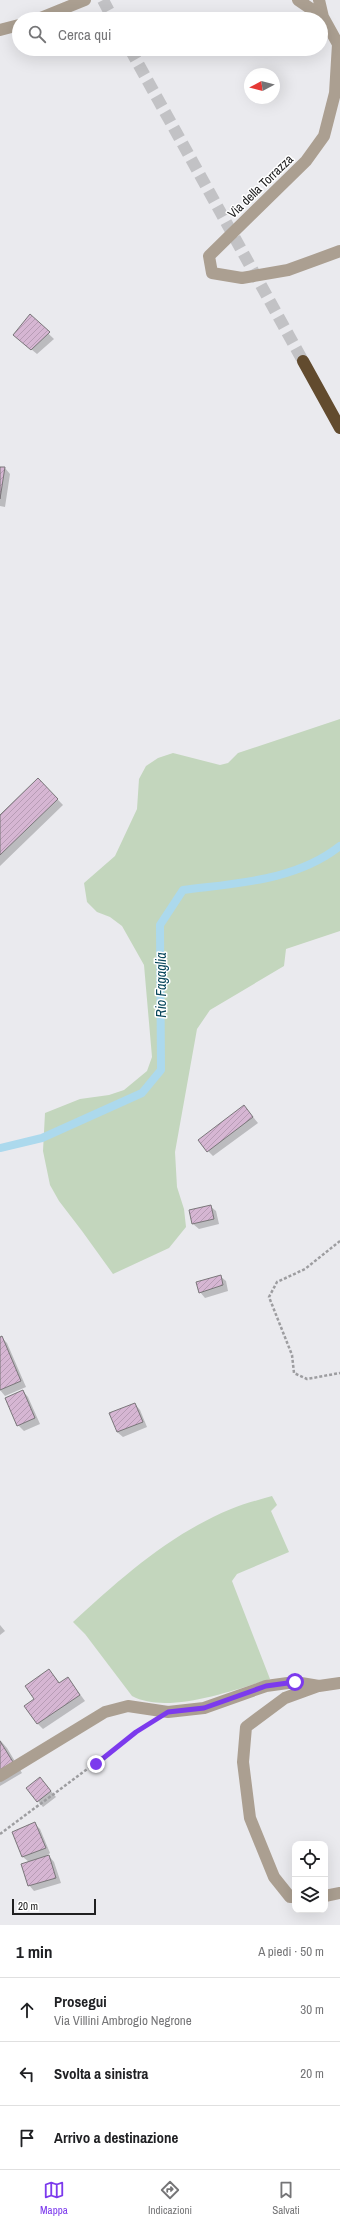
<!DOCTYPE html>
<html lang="it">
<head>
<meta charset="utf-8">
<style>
  :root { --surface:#fff; --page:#f6f6f6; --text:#202124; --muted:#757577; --line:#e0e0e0; --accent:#7c3aed }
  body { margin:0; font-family:"Archivo Narrow",sans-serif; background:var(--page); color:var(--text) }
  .controls { position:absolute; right:12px; bottom:12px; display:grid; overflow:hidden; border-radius:8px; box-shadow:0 4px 16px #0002 }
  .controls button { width:36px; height:36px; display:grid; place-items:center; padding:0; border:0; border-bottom:1px solid var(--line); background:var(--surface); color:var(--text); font:20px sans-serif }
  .compass { position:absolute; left:244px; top:68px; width:36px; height:36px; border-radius:50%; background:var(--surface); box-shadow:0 4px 16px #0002; rotate:263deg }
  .scale { position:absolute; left:12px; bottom:10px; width:84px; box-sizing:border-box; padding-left:4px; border:2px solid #202021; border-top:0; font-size:11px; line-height:14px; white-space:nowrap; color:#202021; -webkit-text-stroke:3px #fff; paint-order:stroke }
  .stop { position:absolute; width:12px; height:12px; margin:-9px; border:3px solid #7c3aed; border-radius:50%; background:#fff }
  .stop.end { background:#7c3aed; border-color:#fff; box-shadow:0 1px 4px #0008 }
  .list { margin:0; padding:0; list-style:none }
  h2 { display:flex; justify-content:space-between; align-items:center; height:52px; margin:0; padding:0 16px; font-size:17px }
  h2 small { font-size:13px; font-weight:400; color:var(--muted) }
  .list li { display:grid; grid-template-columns:26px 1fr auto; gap:12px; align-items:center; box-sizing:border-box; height:64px; padding:0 16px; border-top:1px solid var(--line) }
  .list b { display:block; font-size:15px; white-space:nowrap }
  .list p { margin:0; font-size:13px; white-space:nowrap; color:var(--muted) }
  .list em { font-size:13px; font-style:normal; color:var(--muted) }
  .icon { flex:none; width:22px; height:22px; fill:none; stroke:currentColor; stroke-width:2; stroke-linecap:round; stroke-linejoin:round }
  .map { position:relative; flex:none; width:340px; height:1925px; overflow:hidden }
  .search { position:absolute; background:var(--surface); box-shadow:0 4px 16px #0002; left:12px; right:12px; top:12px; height:44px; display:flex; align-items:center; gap:10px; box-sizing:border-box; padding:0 14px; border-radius:22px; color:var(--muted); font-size:15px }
  .sheet { height:244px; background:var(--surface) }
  nav { display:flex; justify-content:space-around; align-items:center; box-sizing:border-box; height:56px; border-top:1px solid var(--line); background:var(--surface); font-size:11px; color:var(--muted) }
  nav a { display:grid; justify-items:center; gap:2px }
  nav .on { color:var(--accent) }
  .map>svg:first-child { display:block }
  .grass { fill:#c3d6bd }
  .shadow { fill:#0003 }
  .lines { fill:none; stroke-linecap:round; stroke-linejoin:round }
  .stream { stroke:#acd9ed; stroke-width:8 }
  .building { fill:url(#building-hatch); stroke:#7a777a }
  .highway-tunnel { stroke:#c2c2c5; stroke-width:12; stroke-dasharray:12 6; stroke-linecap:butt }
  .path { stroke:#9d9da0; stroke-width:2.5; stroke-dasharray:3 2; stroke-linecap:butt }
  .minor { stroke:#ab9f91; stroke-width:12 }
  .highway { stroke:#624b2e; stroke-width:12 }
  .route { stroke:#7c3aed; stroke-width:5 }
  .labels { text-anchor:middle; stroke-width:3; stroke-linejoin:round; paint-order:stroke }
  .street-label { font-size:13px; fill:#202021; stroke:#fff }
  .water-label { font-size:14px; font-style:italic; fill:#09475c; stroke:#fff }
</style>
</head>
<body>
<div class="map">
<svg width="340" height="1925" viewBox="0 0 340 1925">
  <defs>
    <pattern id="building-hatch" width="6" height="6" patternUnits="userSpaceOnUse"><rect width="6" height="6" fill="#d6b6d3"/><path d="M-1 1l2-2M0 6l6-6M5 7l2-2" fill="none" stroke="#b79cb5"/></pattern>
  </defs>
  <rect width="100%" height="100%" fill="#eaeaee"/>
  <!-- grass -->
  <path class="grass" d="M340,719V931L286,949L284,966L210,1010L197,1029L175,1152L177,1187L184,1209L186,1227L169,1248L113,1274L82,1231L59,1201L50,1185L43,1151L45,1113L80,1099L109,1095L124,1090L147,1071L152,1057L144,965L122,926L110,917L97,912L87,902L84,883L115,856L137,809L139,779L146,766L158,758L173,753L220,765L228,763L238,753Z
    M272,1496L277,1505L271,1511L289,1552L237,1574L232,1581L270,1679C234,1690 167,1715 132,1696L85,1634L73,1622C121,1578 170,1534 231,1509C245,1503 259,1500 272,1496Z"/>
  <!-- shadow -->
  <path class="shadow" d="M30,316L54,339L37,354L20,340Z
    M0,468H5L10,474L5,507L0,506Z
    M38,779L63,805L0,866V817Z
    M244,1106L258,1123L213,1156L208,1151Z
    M210,1206L216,1211L219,1224L199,1229L193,1224Z
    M220,1276L226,1281L228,1291L205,1298L200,1292Z
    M1,1337L7,1343L26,1387L5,1396L0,1390Z
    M23,1391L28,1397L40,1424L24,1431L18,1425Z
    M135,1404L140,1410L147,1427L123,1437L117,1432Z
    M0,1625L5,1631L0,1635Z
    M49,1670L60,1683L68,1678L85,1701L43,1729L37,1723L36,1700Z
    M0,1740L7,1748L22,1773L0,1786Z
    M40,1778L56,1797L43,1807L38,1801Z
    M34,1823L40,1829L50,1853L42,1859L49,1856L54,1862L61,1883L34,1891L29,1885V1862L23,1857L13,1832Z"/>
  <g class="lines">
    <!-- stream -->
    <path class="stream" d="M0,1148L42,1138L142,1093L161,1070L160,925L183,890C237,883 296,881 340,846"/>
  </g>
  <!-- building -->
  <path class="building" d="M30,314L50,332L31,350L13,335Z
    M0,467H5L0,499Z
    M38,778L58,799L0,855V815Z
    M244,1105L253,1117L207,1152L198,1140Z
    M211,1205L214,1219L192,1224L189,1210Z
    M221,1275L223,1285L199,1293L196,1282Z
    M2,1336L21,1381L0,1390V1337Z
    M23,1390L35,1418L17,1426L5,1398Z
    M135,1403L143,1422L117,1432L109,1413Z
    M49,1669L59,1683L68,1677L80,1695L37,1724L24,1706L34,1699L25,1686Z
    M0,1741L13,1762L0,1770Z
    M40,1777L51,1791L37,1802L26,1788Z
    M35,1822L46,1848L22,1857L12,1832Z
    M49,1855L56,1878L28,1886L21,1864Z"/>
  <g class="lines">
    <!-- highway-tunnel -->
    <path class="highway-tunnel" d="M103,0L113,19
      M130,49L303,361"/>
    <!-- path -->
    <path class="path" d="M340,1241L305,1269L277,1282L269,1297L292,1355L294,1373L307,1379L340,1373
      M0,1834L141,1729"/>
    <!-- minor -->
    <path class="minor" d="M298,0L323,17L338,44L335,93L324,136L306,161L209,256L212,273L242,278L288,270L340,251
      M319,0L323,17
      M38,19L85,0
      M0,30L19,25
      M0,1776L105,1712L128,1706L168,1712L204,1708L266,1686L295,1682L319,1686L340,1683
      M325,1896L340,1893
      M295,1897H290L274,1877L250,1818L243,1762L246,1727L285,1698L318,1686"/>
    <!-- highway -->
    <path class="highway" d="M303,361L340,428"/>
  </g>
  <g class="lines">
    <!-- route -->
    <path class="route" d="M96,1764L136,1732L168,1712L204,1708L266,1686L295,1682"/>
  </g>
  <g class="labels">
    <!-- street labels -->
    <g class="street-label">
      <text transform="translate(260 186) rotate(-44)" y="5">Via della Torrazza</text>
    </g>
    <!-- water labels -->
    <g class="water-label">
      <text transform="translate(161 985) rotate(-90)" y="5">Rio Fagaglia</text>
    </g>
  </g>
</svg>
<div class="controls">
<button><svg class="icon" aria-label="locate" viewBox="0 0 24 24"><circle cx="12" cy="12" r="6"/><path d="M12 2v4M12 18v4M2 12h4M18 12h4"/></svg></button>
<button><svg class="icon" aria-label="layers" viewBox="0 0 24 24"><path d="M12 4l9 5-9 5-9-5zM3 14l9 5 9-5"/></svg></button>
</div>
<svg class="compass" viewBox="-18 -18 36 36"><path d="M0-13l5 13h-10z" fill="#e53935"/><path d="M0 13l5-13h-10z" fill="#757577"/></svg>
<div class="scale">20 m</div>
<div class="stop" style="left:295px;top:1682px"></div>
<div class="stop end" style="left:96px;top:1764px"></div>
<div class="search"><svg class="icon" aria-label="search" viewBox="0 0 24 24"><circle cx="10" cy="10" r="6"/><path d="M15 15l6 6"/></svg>Cerca qui</div>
</div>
<section class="sheet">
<h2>1 min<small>A piedi · 50 m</small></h2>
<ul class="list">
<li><svg class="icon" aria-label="ahead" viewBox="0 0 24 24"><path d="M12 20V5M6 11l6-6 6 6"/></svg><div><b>Prosegui</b><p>Via Villini Ambrogio Negrone</p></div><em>30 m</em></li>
<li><svg class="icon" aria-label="left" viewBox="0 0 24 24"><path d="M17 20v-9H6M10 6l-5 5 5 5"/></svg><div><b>Svolta a sinistra</b></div><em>20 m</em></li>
<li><svg class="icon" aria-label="arrive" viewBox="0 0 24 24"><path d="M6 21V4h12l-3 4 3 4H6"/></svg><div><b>Arrivo a destinazione</b></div></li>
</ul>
</section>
<nav>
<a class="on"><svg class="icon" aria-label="map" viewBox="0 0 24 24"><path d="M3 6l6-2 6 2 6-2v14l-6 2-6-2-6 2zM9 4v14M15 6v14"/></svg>Mappa</a>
<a><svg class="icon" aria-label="directions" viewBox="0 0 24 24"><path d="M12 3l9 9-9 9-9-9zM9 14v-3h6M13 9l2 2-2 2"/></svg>Indicazioni</a>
<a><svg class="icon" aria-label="saved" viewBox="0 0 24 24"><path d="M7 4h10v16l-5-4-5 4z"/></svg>Salvati</a>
</nav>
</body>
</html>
